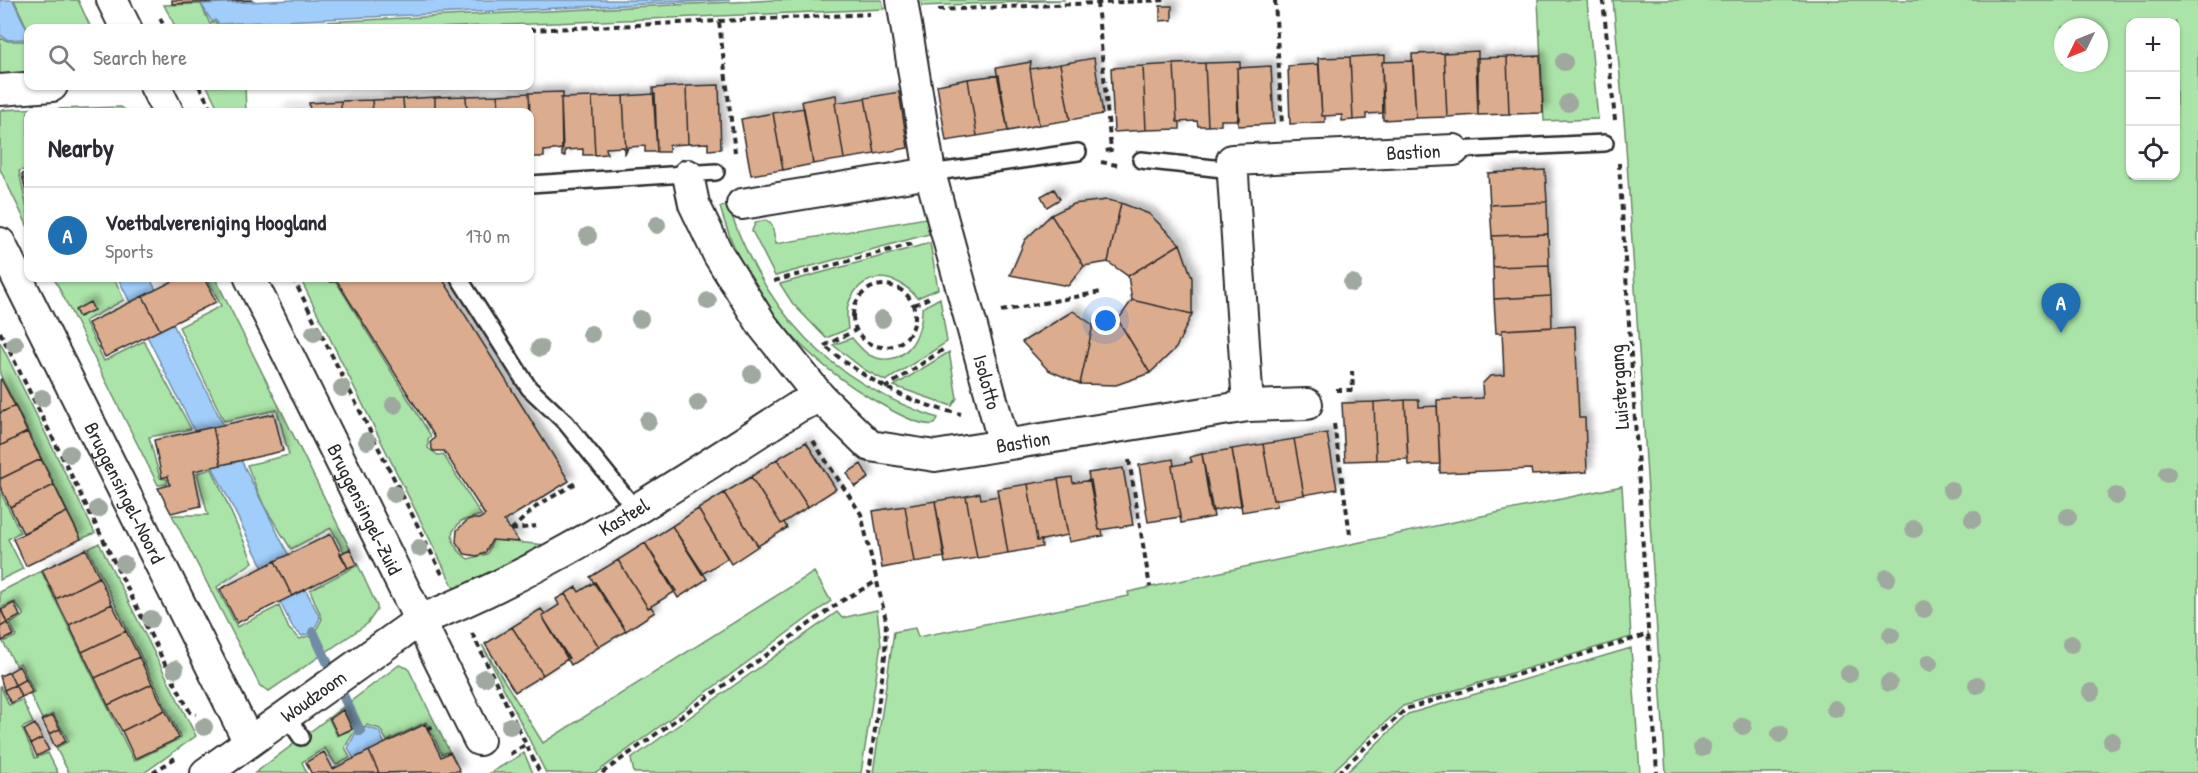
<!DOCTYPE html>
<html lang="en">
<head>
<meta charset="utf-8">
<style>
  :root { --surface:#fff; --page:#f7f7f7; --text:#2b2b33; --muted:#7c7c81; --line:#e1e1e2; --accent:#1f6fb2 }
  body { margin:0; font-family:"Patrick Hand",sans-serif; background:var(--page); color:var(--text) }
  .controls { position:absolute; right:18px; top:18px; display:grid; overflow:hidden; border-radius:12px; box-shadow:0 2px 4px #0004 }
  .controls button { width:54px; height:54px; display:grid; place-items:center; padding:0; border:0; border-bottom:2px solid var(--line); background:var(--surface); color:var(--text); font:30px sans-serif }
  .compass { position:absolute; left:2054px; top:18px; width:54px; height:54px; border-radius:50%; background:var(--surface); box-shadow:0 2px 4px #0004; rotate:227deg }
  .you { position:absolute; left:1106px; top:321px; width:21px; height:21px; margin:-15px; border:4px solid #fff; border-radius:50%; background:#1a73e8; box-shadow:0 0 0 9px #1a73e833 }
  .badge { display:grid; place-items:center; width:39px; height:39px; border-radius:50%; background:var(--accent); color:#fff; font-size:20px; font-weight:700 }
  .pin { position:absolute; translate:-50% -50px; filter:drop-shadow(0 2px 3px #0008) }
  .pin::after { content:''; position:absolute; top:32px; width:21px; height:18px; background:inherit; clip-path:polygon(0 0,100% 0,50% 100%) }
  .list { margin:0; padding:0; list-style:none }
  h2 { display:flex; justify-content:space-between; align-items:center; height:78px; margin:0; padding:0 24px; font-size:26px }
  h2 small { font-size:20px; font-weight:400; color:var(--muted) }
  .list li { display:grid; grid-template-columns:39px 1fr auto; gap:18px; align-items:center; box-sizing:border-box; height:96px; padding:0 24px; border-top:2px solid var(--line) }
  .list b { display:block; font-size:22px; white-space:nowrap }
  .list p { margin:0; font-size:20px; white-space:nowrap; color:var(--muted) }
  .list em { font-size:20px; font-style:normal; color:var(--muted) }
  .icon { flex:none; width:33px; height:33px; fill:none; stroke:currentColor; stroke-width:2; stroke-linecap:round; stroke-linejoin:round }
  .map { position:relative; flex:none; width:2198px; height:773px; overflow:hidden }
  .search { position:absolute; background:var(--surface); box-shadow:0 2px 4px #0004; left:24px; top:24px; width:510px; height:66px; display:flex; align-items:center; gap:15px; box-sizing:border-box; padding:0 21px; border-radius:12px; color:var(--muted); font-size:22px }
  .panel { position:absolute; background:var(--surface); box-shadow:0 2px 4px #0004; left:24px; top:108px; width:510px; height:174px; border-radius:12px }
  .map>svg:first-child { display:block }
  .green { fill:#abe4a8; stroke:#6b886a; stroke-width:1.5; fill-rule:evenodd }
  .water { fill:#a0cdfa; stroke:#718ca7; stroke-width:1.5 }
  .lines { fill:none; stroke-linecap:round; stroke-linejoin:round }
  .stream { stroke:#718ca7; stroke-width:10 }
  .building { fill:#dcac8e; stroke:#2b2b2b; stroke-width:1.5; filter:url(#shadow) }
  .service-casing { stroke:#2b2b2b; stroke-width:20 }
  .minor-casing { stroke:#2b2b2b; stroke-width:34 }
  .path { stroke:#2b2b2b; stroke-width:4; stroke-dasharray:6 4.5; stroke-linecap:butt }
  .service { stroke:#fff; stroke-width:15 }
  .minor { stroke:#fff; stroke-width:30 }
  .tree { fill:#9fa99f }
  .labels { text-anchor:middle; stroke-width:6; stroke-linejoin:round; paint-order:stroke }
  .street-label { font-size:20px; fill:#2b2b2b; stroke:#fff }
</style>
</head>
<body>
<div class="map">
<svg width="2198" height="773" viewBox="0 0 2198 773">
  <defs>
    <filter id="shadow"><feDropShadow dx="5.5" dy="-5.5" stdDeviation="3" flood-color="#0004"/></filter>
  </defs>
  <rect width="100%" height="100%" fill="#fff"/>
  <filter id="ink" filterUnits="userSpaceOnUse"><feTurbulence type="fractalNoise" baseFrequency=".0167" numOctaves="2"/><feDisplacementMap in="SourceGraphic" scale="12" xChannelSelector="R" yChannelSelector="G"/><feConvolveMatrix kernelMatrix="1 2 1 2 8 2 1 2 1" color-interpolation-filters="sRGB"/></filter>
  <g filter="url(#ink)">
    <!-- green -->
    <path class="green" d="M14,0H78L91,28L28,30Z
      M775,0H882L884,9L436,28H176L164,5L201,4L210,24L215,22L219,27Z
      M921,0H1065L922,6Z
      M1538,0H1587L1598,119L1544,121Z
      M1613,0H2198V773H1666L1625,131ZM2176,22V176H2130V22ZM2063,27H2099V63H2063Z
      M28,35V76L0,78V38L8,41H25Z
      M207,86H245L246,112H220Z
      M121,107L128,112H58L57,109Z
      M45,108L47,112H28V169L19,171L28,214V227L0,169V110Z
      M728,205C765,313 829,382 938,418L935,424C922,427 896,413 884,406C803,361 746,298 720,207Z
      M926,218L929,234L775,276L752,231L755,223L766,220L772,225L776,244Z
      M930,243L938,289L917,298C896,271 860,270 848,305C846,312 847,321 848,329L826,338L793,304L780,284Z
      M54,278H114L124,300L85,321L104,361L144,341L191,429L149,437L160,478L167,479V484L158,485Z
      M207,278H215L350,549L344,552L331,528L291,549L264,506L247,465L289,455L277,410L224,421L179,327L221,306Z
      M300,278H326L328,281L337,283L431,436L428,439V448L438,455L443,454L481,515L461,521L453,531C450,544 459,552 468,559L487,554L493,540L547,545L455,590Z
      M940,298L947,342L886,381L865,370L833,345L852,338C857,344 863,351 869,355C903,371 923,337 922,308Z
      M0,342L95,533L81,539L0,374Z
      M949,352L957,398L952,406L894,386Z
      M212,469L253,562L217,587L237,627L279,606L289,629L300,639L314,634L322,619L310,590L358,565L377,606V610L367,624L269,691L260,686L172,515H208L197,473Z
      M1622,486L1631,637L1403,706L1331,773H873L894,632L915,628L918,637L1129,596L1128,592Z
      M0,491L20,532L8,539L23,569L0,580Z
      M99,543L196,736L144,773H69L56,748L69,741L53,714L42,719L30,694L34,692L20,663L16,666L3,642L17,636L10,624L24,615L15,602L0,608V592L41,571L134,761L181,738L88,549Z
      M814,572L831,601L596,773H546L482,645L543,743Z
      M877,610L881,645L861,773H634L631,759L837,612L842,618Z
      M1631,648L1640,773H1346L1408,714Z
      M399,665L408,668L449,751L442,754L426,722L387,741L380,729L367,725L354,732L345,747L350,758L336,765L325,748L302,762L307,773H255ZM343,709L353,729L337,736L329,719Z
      M0,685L9,705L22,700L33,723L22,728L35,758L48,753L58,773H0Z
      M524,753L533,773H490Z"/>
    <!-- water -->
    <path class="water" d="M0,0H13L28,32L24,39L8,40L0,35Z
      M293,0H730L219,24L215,20L212,22L201,4Z
      M118,278H150L320,618L313,632L302,636L293,628Z
      M366,727L379,731L398,773H361L348,748L355,734Z"/>
    <g class="lines">
      <!-- stream -->
      <path class="stream" d="M313,632L360,731"/>
    </g>
    <!-- building -->
    <path class="building" d="M172,0H253L172,4Z
      M1160,6H1172V20L1160,21Z
      M1478,51V115L1447,117L1444,53Z
      M1444,53L1447,117L1416,118L1412,54Z
      M1385,55V62H1382L1384,113L1366,114V119L1353,120L1350,57Z
      M1540,56L1543,113L1509,114L1507,57Z
      M1350,57L1353,120L1342,121V115L1322,116L1318,58Z
      M1507,57L1509,114L1478,115L1476,58Z
      M1094,58L1103,114L1070,120L1060,64Z
      M1413,61L1416,118L1383,120L1382,62Z
      M1031,62L1030,69L1039,125L1008,131L996,68Z
      M1240,62V68H1237L1239,120H1221V125L1208,126L1205,63Z
      M1205,63L1208,126H1198L1197,121L1177,122L1174,64Z
      M1060,64L1070,120L1039,125L1030,69Z
      M1174,64L1177,122H1180V129L1146,130L1143,66Z
      M1319,64L1322,116H1325V122L1290,124L1288,66Z
      M1143,66L1146,130L1114,132L1111,68Z
      M1271,66L1274,124L1238,126L1237,68Z
      M999,75L1008,131L977,136L968,79Z
      M968,79L977,136L946,141L937,85Z
      M719,85L721,149L708,150V143L688,144L686,86Z
      M686,86L688,144L669,145V152H657L653,88Z
      M563,92V98H561L563,149L544,151V157H532L529,93Z
      M899,92L908,148L875,154L865,98Z
      M529,93L532,157H530V112H499L498,95Z
      M655,94L657,152H645V146L628,147L626,153L623,96Z
      M498,95L499,112H467L466,96Z
      M836,95L837,103H835L844,159L813,164L802,101Z
      M466,96L467,112H435V97Z
      M623,96L626,153L624,154V147L606,148L607,154L595,155L592,97Z
      M435,97V112H404L403,99Z
      M592,97L595,155H583V149L565,150V156H562L561,98Z
      M865,98L875,154L844,159L835,103Z
      M403,99L404,112H373L372,100Z
      M372,100L373,112H341V101Z
      M341,101V112H310L309,103Z
      M804,108L813,164L783,170L773,113Z
      M310,110V112H279V111Z
      M773,113L783,170L751,175L741,119Z
      M1545,170L1547,202L1490,205L1488,173Z
      M28,173V202L22,174Z
      M1054,189L1060,199L1047,207L1041,196Z
      M1107,200L1121,203L1108,262L1084,266L1051,215L1073,204Z
      M1547,202L1548,234L1492,236L1490,205Z
      M1121,203L1149,214L1180,244L1128,276L1108,262Z
      M1051,215L1084,266L1068,286L1010,275L1025,240Z
      M1548,234L1549,265L1493,267L1492,236Z
      M1180,244L1192,278V314L1132,300L1128,276Z
      M1549,265L1551,296L1494,299L1493,267Z
      M179,278H204L216,302L160,330L143,296Z
      M328,278H442L569,481L504,521L519,542L492,540L485,553L477,556L465,554L460,548L456,542L457,530L469,519H479L485,515L444,451H433L430,443L435,437L337,281L331,282Z
      M143,296L160,330L105,357L88,323Z
      M1551,296L1552,327L1502,330V333H1496L1494,299Z
      M1132,300L1192,314L1176,348L1150,373L1118,320Z
      M90,302L94,310L79,317L75,310Z
      M1073,311L1093,325L1080,384L1048,370L1022,342Z
      M1118,320L1150,373L1116,385L1080,384L1093,325Z
      M1575,326L1579,418H1585L1587,472L1532,475L1531,469L1440,473L1437,400L1483,398L1482,384L1490,376L1504,375L1502,330Z
      M1,379L15,406L0,413V380Z
      M1405,400L1408,459L1376,460L1374,402Z
      M1405,400H1419V407L1437,406L1440,464L1408,465Z
      M1374,402L1376,460L1345,461L1342,403Z
      M15,406L27,432L0,446V413Z
      M274,414L283,451L221,465L213,427Z
      M213,427L221,465L194,471L201,506L171,513L158,488L170,485L168,476L162,478L154,440Z
      M27,432L41,459L0,479V446Z
      M1327,433L1337,489L1304,495L1294,439Z
      M1294,439L1304,495L1273,500L1263,444Z
      M806,442L836,489L808,507L777,459Z
      M1263,444L1273,500H1276L1277,506L1242,512L1232,449Z
      M1232,449L1242,505L1211,511L1202,454Z
      M1202,454L1214,517L1181,523L1172,466L1192,462L1190,457Z
      M41,459L54,485L10,507L0,486V479Z
      M777,459L808,507L781,524L751,477Z
      M1173,459L1174,465L1172,466L1180,517L1148,522L1139,465Z
      M861,464L869,478L855,487L847,473Z
      M1123,468L1133,525L1099,530L1088,473Z
      M751,477L781,524L784,522L787,528L758,546L724,493Z
      M1072,477L1073,483L1091,480L1099,530H1102L1103,536L1069,542L1058,479Z
      M1058,479L1068,535L1037,541L1028,484Z
      M1028,484L1037,541L1041,540L1042,547L1008,553L997,489Z
      M54,485L67,512L23,533L10,507Z
      M724,493L758,546L731,564L698,509Z
      M980,493L981,499L998,496L1008,553L977,558L966,496Z
      M966,496L977,558L945,563L935,501Z
      M935,501L945,557L914,562L905,506Z
      M905,506L914,562L882,568L873,511Z
      M698,509L728,558L702,574L672,526Z
      M67,512L81,539L26,566L13,539Z
      M672,526L707,579L678,598L645,543Z
      M331,534L348,568L292,596L275,561Z
      M645,543L676,591L648,608L618,560Z
      M86,549L99,577L56,599L42,570Z
      M350,549L357,564L348,568L340,554Z
      M618,560L648,608L651,607L655,612L626,631L590,577Z
      M275,561L292,596L237,623L220,589Z
      M99,577L112,604L69,625L56,599Z
      M595,582L626,631L599,647L565,594L576,587L579,592Z
      M565,594L599,647L571,665L542,616L559,605L556,599Z
      M14,603L20,616L7,623L1,610Z
      M112,604L126,631L82,652L69,625Z
      M1,609L7,623L0,627V610Z
      M541,609L545,614L542,616L569,658L543,675L512,627Z
      M7,623L14,635L2,641L0,627Z
      M512,627L543,675L515,692L485,644Z
      M126,631L139,657L95,678L82,652Z
      M139,657L152,684L108,705L95,678Z
      M19,666L26,679L15,685L9,672Z
      M9,672L15,685L4,690L0,676Z
      M26,679L32,692L22,697L15,685Z
      M152,684L165,710L122,731L108,705Z
      M15,685L22,697L11,703L4,690Z
      M165,710L179,738L135,759L122,731Z
      M343,710L352,729L338,735L330,719Z
      M53,716L60,729L49,734L42,720Z
      M35,724L42,738L31,744L24,730Z
      M425,724L441,757L450,752L460,771L379,773L369,751Z
      M60,729L66,741L55,747L49,734Z
      M42,738L49,750L37,756L31,744Z
      M369,751L379,773H311L306,762L324,752L333,769Z"/>
    <g class="lines">
      <defs>
        <path id="service" d="M1454,150L1605,143
          M1141,160L1232,170
          M930,173L1078,152
          M530,184L716,172
          M459,278L529,388L566,423L636,510
          M286,715L301,737"/>
        <g id="minor">
          <path d="M112,0L126,28"/>
          <path id="s1" d="M902,0L930,173L1004,444"/>
          <path d="M155,86L168,112"/>
          <path d="M0,90L52,86"/>
          <path id="s2" d="M688,175L694,204L718,254L763,326L820,397L870,446L935,456L1248,406L1232,160L1454,150"/>
          <path d="M742,204L930,173"/>
          <path id="s3" d="M0,243L249,742"/>
          <path id="s4" d="M250,278L479,740"/>
          <path d="M1248,406L1307,404"/>
          <path id="s5" d="M206,773L420,620C552,569 679,483 798,407L820,397"/>
        </g>
      </defs>
      <!-- service casing -->
      <use href="#service" class="service-casing"/>
      <!-- minor casing -->
      <use href="#minor" class="minor-casing"/>
      <!-- path -->
      <path class="path" d="M1275,0L1282,125
        M1603,0L1615,120
        M1097,3L1111,150L1103,151
        M938,10L1167,0
        M160,18L165,28
        M719,22L735,152
        M530,30L870,14
        M199,86L213,112
        M1101,162L1117,165
        M1619,163L1657,773
        M293,278L443,576
        M774,281L915,243
        M853 316a31 31 0 1 1 62 0a31 31 0 1 1-62 0Z
        M914,305L929,298
        M1001,311L1101,292
        M0,332L169,672L190,712L196,714
        M824,346L856,330
        M827,348C868,381 910,404 961,414
        M885,388L944,349
        M1336,390H1353L1352,371
        M1334,424L1350,534
        M813,441L861,514L886,620L885,656L869,773
        M1129,460L1150,587
        M511,530L538,505L578,482
        M511,530L536,526
        M472,633L540,773
        M427,729L436,725
        M510,754L525,745
        M153,773L175,758
        M602,773L840,602L875,582
        M1338,773L1406,709L1649,634"/>
      <!-- service -->
      <use href="#service" class="service"/>
      <!-- minor -->
      <use href="#minor" class="minor"/>
    </g>
    <!-- trees -->
    <g class="tree">
      <circle cx="1564" cy="62" r="9"/>
      <circle cx="1568" cy="103" r="9"/>
      <circle cx="657" cy="225" r="9"/>
      <circle cx="588" cy="236" r="9"/>
      <circle cx="1352" cy="283" r="9"/>
      <circle cx="708" cy="301" r="9"/>
      <circle cx="640" cy="319" r="9"/>
      <circle cx="882" cy="319" r="9"/>
      <circle cx="314" cy="333" r="9"/>
      <circle cx="591" cy="334" r="9"/>
      <circle cx="15" cy="344" r="9"/>
      <circle cx="540" cy="348" r="9"/>
      <circle cx="752" cy="374" r="9"/>
      <circle cx="342" cy="388" r="9"/>
      <circle cx="42" cy="398" r="9"/>
      <circle cx="698" cy="403" r="9"/>
      <circle cx="394" cy="405" r="9"/>
      <circle cx="648" cy="421" r="9"/>
      <circle cx="367" cy="441" r="9"/>
      <circle cx="70" cy="454" r="9"/>
      <circle cx="2167" cy="474" r="9"/>
      <circle cx="1951" cy="490" r="9"/>
      <circle cx="394" cy="494" r="9"/>
      <circle cx="2116" cy="496" r="9"/>
      <circle cx="98" cy="509" r="9"/>
      <circle cx="2068" cy="517" r="9"/>
      <circle cx="1973" cy="519" r="9"/>
      <circle cx="1914" cy="529" r="9"/>
      <circle cx="419" cy="548" r="9"/>
      <circle cx="124" cy="564" r="9"/>
      <circle cx="1887" cy="578" r="9"/>
      <circle cx="1924" cy="609" r="9"/>
      <circle cx="151" cy="619" r="9"/>
      <circle cx="1891" cy="635" r="9"/>
      <circle cx="2071" cy="644" r="9"/>
      <circle cx="1929" cy="663" r="9"/>
      <circle cx="175" cy="669" r="9"/>
      <circle cx="1849" cy="674" r="9"/>
      <circle cx="484" cy="678" r="9"/>
      <circle cx="1889" cy="683" r="9"/>
      <circle cx="1977" cy="685" r="9"/>
      <circle cx="2091" cy="692" r="9"/>
      <circle cx="1835" cy="709" r="9"/>
      <circle cx="510" cy="726" r="9"/>
      <circle cx="1743" cy="726" r="9"/>
      <circle cx="204" cy="727" r="9"/>
      <circle cx="1780" cy="734" r="9"/>
      <circle cx="2112" cy="741" r="9"/>
      <circle cx="1702" cy="748" r="9"/>
    </g>
  </g>
  <g class="labels">
    <!-- street labels -->
    <g class="street-label">
      <text dy="7" stroke="none"><textPath href="#s2" startOffset="1142">Bastion</textPath></text>
      <text dy="7" stroke="none"><textPath href="#s1" startOffset="392">Isolotto</textPath></text>
      <text transform="translate(1619 387) rotate(-94)" y="7">Luistergang</text>
      <text dy="7" stroke="none"><textPath href="#s2" startOffset="486">Bastion</textPath></text>
      <text dy="7" stroke="none"><textPath href="#s3" startOffset="279">Bruggensingel-Noord</textPath></text>
      <text dy="7" stroke="none"><textPath href="#s4" startOffset="258">Bruggensingel-Zuid</textPath></text>
      <text dy="7" stroke="none"><textPath href="#s5" startOffset="492">Kasteel</textPath></text>
      <text dy="7" stroke="none"><textPath href="#s5" startOffset="132">Woudzoom</textPath></text>
    </g>
  </g>
</svg>
<div class="controls">
<button>+</button>
<button>−</button>
<button><svg class="icon" aria-label="locate" viewBox="0 0 24 24"><circle cx="12" cy="12" r="6"/><path d="M12 2v4M12 18v4M2 12h4M18 12h4"/></svg></button>
</div>
<svg class="compass" viewBox="-18 -18 36 36"><path d="M0-13l5 13h-10z" fill="#e53935"/><path d="M0 13l5-13h-10z" fill="#7c7c81"/></svg>
<div class="you"></div>
<div class="pin badge" style="left:2061px;top:333px">A</div>
<div class="search"><svg class="icon" aria-label="search" viewBox="0 0 24 24"><circle cx="10" cy="10" r="6"/><path d="M15 15l6 6"/></svg>Search here</div>
<section class="panel">
<h2>Nearby<small></small></h2>
<ul class="list">
<li><span class="badge">A</span><div><b>Voetbalvereniging Hoogland</b><p>Sports</p></div><em>170 m</em></li>
</ul>
</section>
</div>
</body>
</html>
